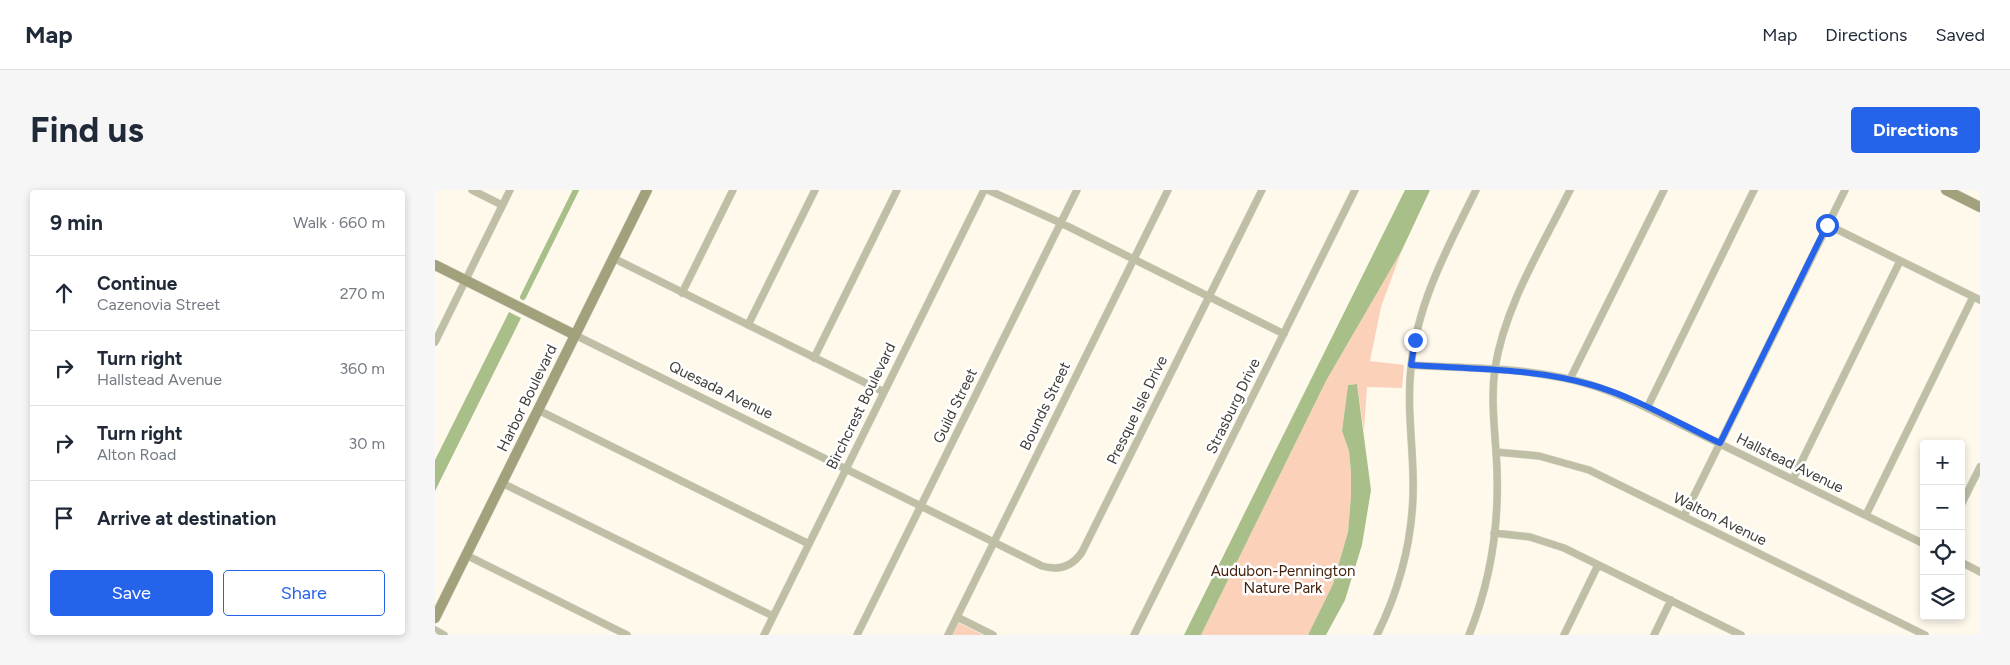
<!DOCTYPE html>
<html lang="en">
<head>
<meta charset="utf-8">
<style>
  :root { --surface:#fff; --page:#f6f6f7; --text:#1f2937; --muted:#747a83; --line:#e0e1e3; --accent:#2563eb }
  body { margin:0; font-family:Figtree,sans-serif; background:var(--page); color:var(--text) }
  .controls { position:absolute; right:15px; bottom:15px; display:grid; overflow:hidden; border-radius:5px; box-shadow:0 2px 8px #0003 }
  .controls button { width:45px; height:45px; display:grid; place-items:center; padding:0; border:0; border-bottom:1px solid var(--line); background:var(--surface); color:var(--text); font:25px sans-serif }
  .stop { position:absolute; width:15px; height:15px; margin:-11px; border:4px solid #2563eb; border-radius:50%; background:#fff }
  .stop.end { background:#2563eb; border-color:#fff; box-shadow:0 1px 5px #0008 }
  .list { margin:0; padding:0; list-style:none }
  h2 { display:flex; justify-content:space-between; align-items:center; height:65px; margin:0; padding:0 20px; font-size:21px }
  h2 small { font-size:16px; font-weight:400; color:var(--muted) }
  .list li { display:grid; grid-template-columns:32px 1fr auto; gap:15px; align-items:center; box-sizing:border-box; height:75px; padding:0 20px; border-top:1px solid var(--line) }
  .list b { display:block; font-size:19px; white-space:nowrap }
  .list p { margin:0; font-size:16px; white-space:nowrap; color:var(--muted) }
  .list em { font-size:16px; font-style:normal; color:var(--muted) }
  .actions { display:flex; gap:10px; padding:15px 20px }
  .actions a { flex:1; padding:11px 0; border:1px solid var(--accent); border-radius:5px; text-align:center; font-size:18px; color:var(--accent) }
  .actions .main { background:var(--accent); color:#fff }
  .icon { flex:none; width:28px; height:28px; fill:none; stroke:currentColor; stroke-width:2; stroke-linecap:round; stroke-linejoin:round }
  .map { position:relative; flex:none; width:1545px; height:445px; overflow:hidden; border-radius:5px }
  header { display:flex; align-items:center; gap:30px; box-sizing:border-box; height:70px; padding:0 25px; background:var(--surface); border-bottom:1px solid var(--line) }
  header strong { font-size:24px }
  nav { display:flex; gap:28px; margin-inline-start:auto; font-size:18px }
  .intro { display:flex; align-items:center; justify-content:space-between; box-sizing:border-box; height:120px; padding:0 30px }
  h1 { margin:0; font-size:35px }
  .button { padding:12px 22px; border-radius:5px; background:var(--accent); color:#fff; font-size:18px; font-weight:700 }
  main { display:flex; gap:30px; padding:0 30px }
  aside { flex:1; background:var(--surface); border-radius:5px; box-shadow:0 2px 8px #0003 }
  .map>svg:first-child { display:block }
  .green { fill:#fcd1ba }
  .water { fill:#a8bf8a }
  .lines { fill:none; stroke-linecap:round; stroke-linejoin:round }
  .canal { stroke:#a8bf8a; stroke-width:6 }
  .street-casing { stroke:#d8d3c8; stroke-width:8 }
  .secondary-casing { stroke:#d8d3c8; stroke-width:11 }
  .street { stroke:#bebfa5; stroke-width:7 }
  .secondary { stroke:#a1a17c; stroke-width:10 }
  .route { stroke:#2563eb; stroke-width:6 }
  .labels { text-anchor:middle; stroke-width:5; stroke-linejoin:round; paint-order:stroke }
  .street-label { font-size:15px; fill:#3e3c37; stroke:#fff }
  .park-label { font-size:15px; fill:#421f08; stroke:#fff }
</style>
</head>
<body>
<header>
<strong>Map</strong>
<nav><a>Map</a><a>Directions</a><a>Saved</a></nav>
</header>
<div class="intro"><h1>Find us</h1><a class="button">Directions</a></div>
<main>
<aside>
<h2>9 min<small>Walk · 660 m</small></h2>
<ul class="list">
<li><svg class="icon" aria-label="ahead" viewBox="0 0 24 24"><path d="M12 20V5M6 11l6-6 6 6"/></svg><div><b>Continue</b><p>Cazenovia Street</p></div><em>270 m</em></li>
<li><svg class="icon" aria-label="right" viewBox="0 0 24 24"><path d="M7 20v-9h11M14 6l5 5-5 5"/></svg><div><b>Turn right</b><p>Hallstead Avenue</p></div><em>360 m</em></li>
<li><svg class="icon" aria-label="right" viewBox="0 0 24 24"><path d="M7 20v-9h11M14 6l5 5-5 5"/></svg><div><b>Turn right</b><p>Alton Road</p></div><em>30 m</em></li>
<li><svg class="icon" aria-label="arrive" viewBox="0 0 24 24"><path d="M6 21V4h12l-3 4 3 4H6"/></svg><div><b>Arrive at destination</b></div></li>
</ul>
<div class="actions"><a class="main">Save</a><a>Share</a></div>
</aside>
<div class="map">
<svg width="1545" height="445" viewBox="0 0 1545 445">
  <rect width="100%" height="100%" fill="#fff9ec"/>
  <!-- green -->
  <path class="green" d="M967,60L946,117L935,171L969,175L967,198L932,197L929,241L922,194L913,195L907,241L914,261L916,283V306L913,342L898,394L873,445H766L891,191Z
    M522,432L548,445H516Z"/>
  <!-- water -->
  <path class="water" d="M970,0H995L967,60L891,191L766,445H749Z
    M74,122L86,128L0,301V270Z
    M922,194L936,300L927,355L910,410L891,445H873L898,394L913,342L916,306V283L914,261L907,241L913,195Z"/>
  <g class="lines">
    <!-- canal -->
    <path class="canal" d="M88,107L141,0"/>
    <defs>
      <path id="street" d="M37,0L67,15
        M553,0L626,33L849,144
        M1393,35L1545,110
        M178,68L449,202
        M247,103L298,0
        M313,135L380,0
        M140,145L607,376C624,381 637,377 647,362L827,0
        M0,152L75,0
        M379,168L462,0
        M976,175C1023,178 1071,177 1118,186C1151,191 1182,203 1212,218L1489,354
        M1135,189L1229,0
        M1212,218L1319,0
        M103,220L374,354
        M1061,262L1104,266L1154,280L1490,445
        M1358,289L1465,71
        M67,293L338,426
        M1526,315L1545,277
        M1431,325L1538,107
        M1249,326L1410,0
        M1059,343L1095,347L1129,358L1306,445
        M31,365L192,445
        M1526,372L1545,382
        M522,427L558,445
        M0,440L9,445
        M329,445L549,0
        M422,445L642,0
        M513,445L733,0
        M699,445L920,0
        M942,445C967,394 980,340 978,284C977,248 972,213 976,177C982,113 1013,57 1041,0
        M1034,445C1055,393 1064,337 1062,281C1061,246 1055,213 1060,178C1070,115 1107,57 1135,0
        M1129,445L1163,375
        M1219,445L1236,410"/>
      <path id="secondary" d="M1511,0L1545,17
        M0,75L140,145
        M0,428L212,0"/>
    </defs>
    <!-- street casing -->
    <use href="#street" class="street-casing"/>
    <!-- secondary casing -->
    <use href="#secondary" class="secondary-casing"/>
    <!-- street -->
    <use href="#street" class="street"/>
    <!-- secondary -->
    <use href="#secondary" class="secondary"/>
  </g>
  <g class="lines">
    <!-- route -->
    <path class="route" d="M980,150L976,175C1036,179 1098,178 1157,195C1202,208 1243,233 1285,253L1392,35"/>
  </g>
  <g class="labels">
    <!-- street labels -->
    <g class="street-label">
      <text transform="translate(286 200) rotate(26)" y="5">Quesada Avenue</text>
      <text transform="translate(92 208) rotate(-64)" y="5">Harbor Boulevard</text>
      <text transform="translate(426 216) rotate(-64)" y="5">Birchcrest Boulevard</text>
      <text transform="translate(520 216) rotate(-64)" y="5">Guild Street</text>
      <text transform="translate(610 216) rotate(-64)" y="5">Bounds Street</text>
      <text transform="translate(798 216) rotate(-64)" y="5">Strasburg Drive</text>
      <text transform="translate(702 220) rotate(-64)" y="5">Presque Isle Drive</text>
      <text transform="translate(1355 273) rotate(26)" y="5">Hallstead Avenue</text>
      <text transform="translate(1285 329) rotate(26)" y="5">Walton Avenue</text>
    </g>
    <!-- park labels -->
    <g class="park-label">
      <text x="848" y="386">Audubon-Pennington<tspan x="848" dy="17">Nature Park</tspan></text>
    </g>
  </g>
</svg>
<div class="controls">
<button>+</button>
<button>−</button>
<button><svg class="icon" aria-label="locate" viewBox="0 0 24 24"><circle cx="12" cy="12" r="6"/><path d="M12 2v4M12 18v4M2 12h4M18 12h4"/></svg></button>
<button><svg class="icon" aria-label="layers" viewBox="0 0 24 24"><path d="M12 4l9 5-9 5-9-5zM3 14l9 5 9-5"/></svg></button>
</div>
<div class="stop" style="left:1392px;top:35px"></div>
<div class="stop end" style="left:980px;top:150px"></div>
</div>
</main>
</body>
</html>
